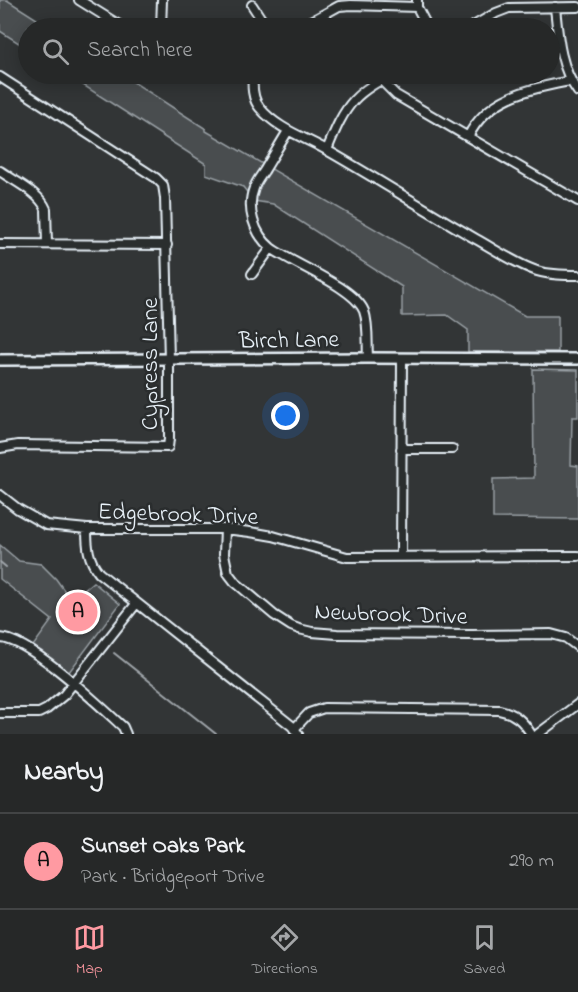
<!DOCTYPE html>
<html lang="en">
<head>
<meta charset="utf-8">
<style>
  :root { --surface:#262828; --page:#2e3030; --text:#f1f3f6; --muted:#a4a6a8; --line:#424445; --accent:#ff9aa2 }
  body { margin:0; font-family:"Indie Flower",sans-serif; background:var(--page); color:var(--text) }
  .you { position:absolute; left:286px; top:416px; width:21px; height:21px; margin:-15px; border:4px solid #fff; border-radius:50%; background:#1a73e8; box-shadow:0 0 0 9px #1a73e833 }
  .badge { display:grid; place-items:center; width:39px; height:39px; border-radius:50%; background:var(--accent); color:#111; font-size:20px; font-weight:700 }
  .pin { position:absolute; translate:-50% -50%; border:3px solid #fff; box-shadow:0 2px 6px #0006 }
  .list { margin:0; padding:0; list-style:none }
  h2 { display:flex; justify-content:space-between; align-items:center; height:78px; margin:0; padding:0 24px; font-size:26px }
  h2 small { font-size:20px; font-weight:400; color:var(--muted) }
  .list li { display:grid; grid-template-columns:39px 1fr auto; gap:18px; align-items:center; box-sizing:border-box; height:96px; padding:0 24px; border-top:2px solid var(--line) }
  .list b { display:block; font-size:22px; white-space:nowrap }
  .list p { margin:0; font-size:20px; white-space:nowrap; color:var(--muted) }
  .list em { font-size:20px; font-style:normal; color:var(--muted) }
  .icon { flex:none; width:33px; height:33px; fill:none; stroke:currentColor; stroke-width:2; stroke-linecap:round; stroke-linejoin:round }
  .map { position:relative; flex:none; width:578px; height:734px; overflow:hidden }
  .search { position:absolute; background:var(--surface); box-shadow:0 3px 15px #0003; left:18px; right:18px; top:18px; height:66px; display:flex; align-items:center; gap:15px; box-sizing:border-box; padding:0 21px; border-radius:33px; color:var(--muted); font-size:22px }
  .sheet { height:174px; background:var(--surface) }
  nav { display:flex; justify-content:space-around; align-items:center; box-sizing:border-box; height:84px; border-top:2px solid var(--line); background:var(--surface); font-size:16px; color:var(--muted) }
  nav a { display:grid; justify-items:center; gap:3px }
  nav .on { color:var(--accent) }
  .map>svg:first-child { display:block }
  .green { fill:#494d4f; stroke:#989fa4; stroke-width:1.5 }
  .lines { fill:none; stroke-linecap:round; stroke-linejoin:round }
  .stream { stroke:#9fa5aa; stroke-width:2 }
  .minor-casing { stroke:#e8f1f8; stroke-width:12 }
  .tertiary-casing { stroke:#e8f1f8; stroke-width:14 }
  .minor { stroke:#2a2d2e; stroke-width:8 }
  .tertiary { stroke:#2a2d2e; stroke-width:9 }
  .labels { text-anchor:middle; stroke-width:5; stroke-linejoin:round; paint-order:stroke }
  .street-label { font-size:24px; fill:#e8f1f8; stroke:#2a2d2e }
</style>
</head>
<body>
<div class="map">
<svg width="578" height="734" viewBox="0 0 578 734">
  <rect width="100%" height="100%" fill="#323536"/>
  <filter id="ink" filterUnits="userSpaceOnUse"><feTurbulence type="fractalNoise" baseFrequency=".0167" numOctaves="2"/><feDisplacementMap in="SourceGraphic" scale="12" xChannelSelector="R" yChannelSelector="G"/><feConvolveMatrix kernelMatrix="1 2 1 2 8 2 1 2 1" color-interpolation-filters="sRGB"/></filter>
  <g filter="url(#ink)">
    <!-- green -->
    <path class="green" d="M0,0H7L51,28H28V49L0,31Z
      M66,74H121L206,129V131L525,316H558V352H468V330L447,315L402,316V287L273,204L254,201L243,187L206,174V164Z
      M533,369L578,370V417H572L571,465L578,466V519L493,518V479L534,478Z
      M0,545L19,561L41,564L56,579L71,600L93,582L120,604L69,672L33,646L52,620L0,579Z"/>
    <g class="lines">
      <!-- stream -->
      <path class="stream" d="M0,562L6,567
        M114,653L216,734"/>
      <defs>
        <path id="minor" d="M79,0L124,28
          M417,0V7L428,28
          M252,5L267,28
          M555,7C558,37 560,68 578,92
          M161,28L162,0
          M299,28L339,6L351,5L417,7
          M470,28L496,13L509,8L578,7
          M253,74C252,86 252,99 260,108C278,130 307,138 330,152C379,180 427,211 476,239C496,250 516,264 537,271C550,275 564,275 578,275
          M0,77L156,178L163,185L165,198L169,360V439L168,447L18,445L0,448
          M381,80L396,95L578,201
          M288,131C280,144 272,158 264,171C260,177 256,182 254,188C246,208 254,234 271,248C293,264 354,287 364,311C369,325 367,343 368,358
          M468,137C488,96 530,89 570,81
          M327,150C334,133 341,114 354,100C364,89 379,81 392,74
          M0,171C14,181 40,193 46,209L47,244
          M0,244L167,245
          M252,274L271,248
          M401,449H452
          M0,495L18,509L46,525L87,529H225L250,532L273,536L347,557L578,556
          M87,529C87,546 88,560 99,573L292,726L298,734
          M225,529L224,554L228,573L235,582L274,615L291,626L299,629L312,632L337,634L471,635L551,634L566,638L578,647
          M401,556L402,358
          M0,638C30,639 99,705 123,727L126,734
          M0,713H39L47,709L64,695L136,604
          M294,729L309,713L324,708L499,710C515,713 523,721 531,734
          M538,734L578,704"/>
        <path id="tertiary" d="M0,360L368,358L578,359"/>
      </defs>
      <!-- minor casing -->
      <use href="#minor" class="minor-casing"/>
      <!-- tertiary casing -->
      <use href="#tertiary" class="tertiary-casing"/>
      <!-- minor -->
      <use href="#minor" class="minor"/>
      <!-- tertiary -->
      <use href="#tertiary" class="tertiary"/>
    </g>
  </g>
  <g class="labels">
    <!-- street labels -->
    <g class="street-label">
      <text transform="translate(289 339) rotate(-1)" y="8">Birch Lane</text>
      <text transform="translate(149 364) rotate(-90)" y="8">Cypress Lane</text>
      <text transform="translate(178 513) rotate(2)" y="8">Edgebrook Drive</text>
      <text transform="translate(391 613) rotate(2)" y="8">Newbrook Drive</text>
    </g>
  </g>
</svg>
<div class="you"></div>
<div class="pin badge" style="left:78px;top:612px">A</div>
<div class="search"><svg class="icon" aria-label="search" viewBox="0 0 24 24"><circle cx="10" cy="10" r="6"/><path d="M15 15l6 6"/></svg>Search here</div>
</div>
<section class="sheet">
<h2>Nearby<small></small></h2>
<ul class="list">
<li><span class="badge">A</span><div><b>Sunset Oaks Park</b><p>Park · Bridgeport Drive</p></div><em>290 m</em></li>
</ul>
</section>
<nav>
<a class="on"><svg class="icon" aria-label="map" viewBox="0 0 24 24"><path d="M3 6l6-2 6 2 6-2v14l-6 2-6-2-6 2zM9 4v14M15 6v14"/></svg>Map</a>
<a><svg class="icon" aria-label="directions" viewBox="0 0 24 24"><path d="M12 3l9 9-9 9-9-9zM9 14v-3h6M13 9l2 2-2 2"/></svg>Directions</a>
<a><svg class="icon" aria-label="saved" viewBox="0 0 24 24"><path d="M7 4h10v16l-5-4-5 4z"/></svg>Saved</a>
</nav>
</body>
</html>
